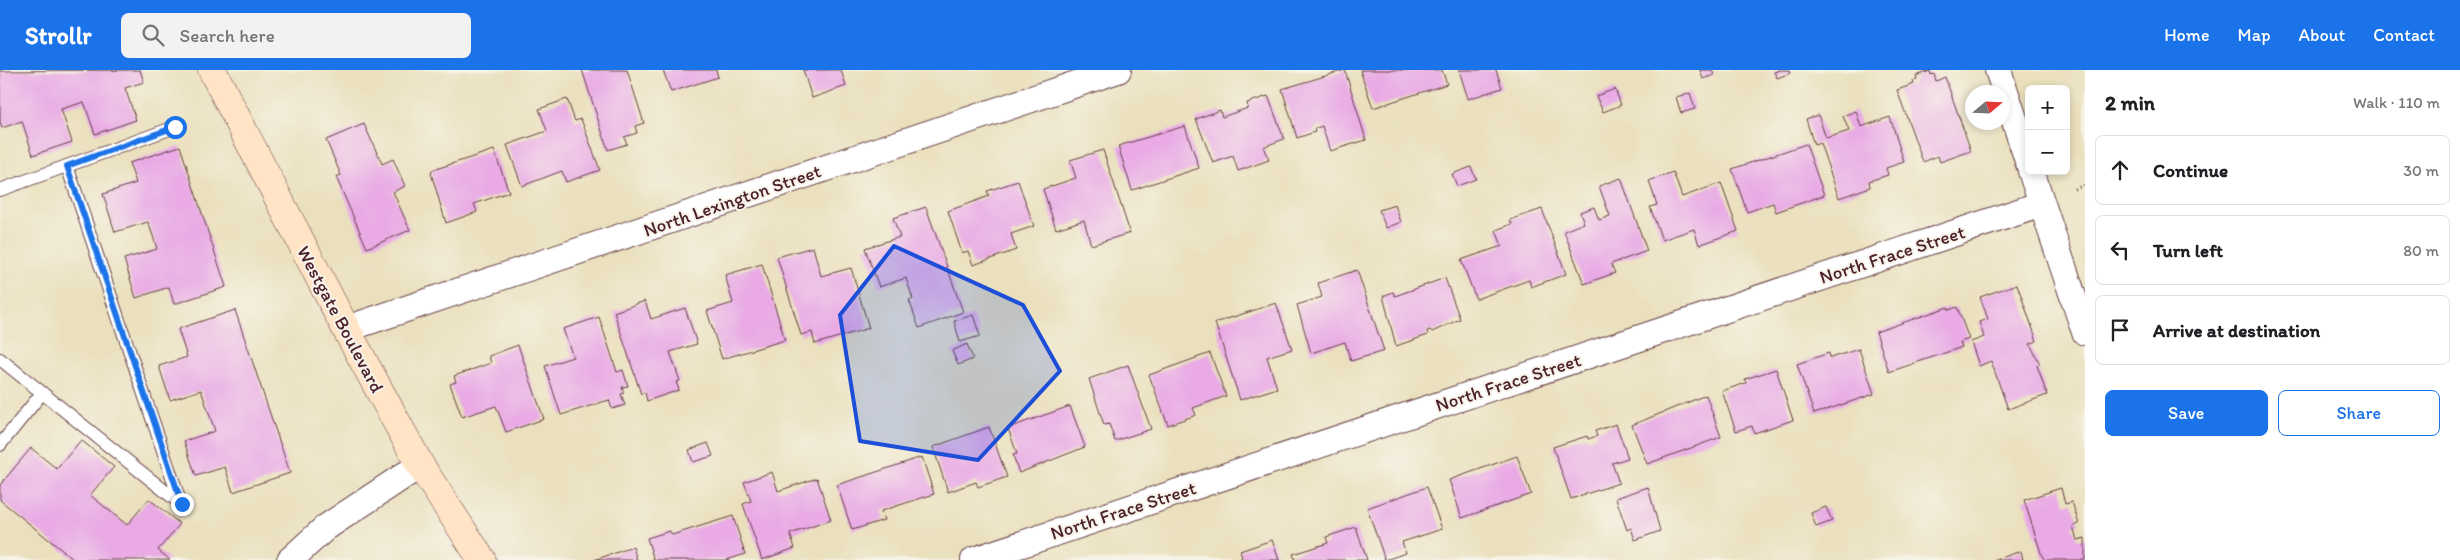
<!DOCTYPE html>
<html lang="en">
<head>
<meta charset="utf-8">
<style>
  :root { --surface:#fff; --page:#f2f2f2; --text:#202124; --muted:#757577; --line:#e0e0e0; --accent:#1a73e8 }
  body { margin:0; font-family:Itim,sans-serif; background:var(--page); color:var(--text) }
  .controls { position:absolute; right:15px; top:15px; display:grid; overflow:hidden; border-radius:8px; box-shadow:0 2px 8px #0003 }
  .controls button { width:45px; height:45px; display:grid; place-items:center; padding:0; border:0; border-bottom:1px solid var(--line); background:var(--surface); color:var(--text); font:25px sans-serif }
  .compass { position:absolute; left:1965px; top:15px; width:45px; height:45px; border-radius:50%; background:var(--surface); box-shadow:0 2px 8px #0003; rotate:71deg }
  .stop { position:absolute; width:15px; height:15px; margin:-11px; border:4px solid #1a73e8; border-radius:50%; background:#fff }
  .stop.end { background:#1a73e8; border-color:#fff; box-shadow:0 1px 5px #0008 }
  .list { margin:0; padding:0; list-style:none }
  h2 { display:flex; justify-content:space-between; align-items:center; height:65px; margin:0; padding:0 20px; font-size:21px }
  h2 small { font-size:16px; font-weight:400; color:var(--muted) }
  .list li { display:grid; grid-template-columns:32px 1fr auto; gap:15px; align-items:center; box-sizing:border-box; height:70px; margin:0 10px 10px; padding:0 10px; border:1px solid var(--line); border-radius:8px }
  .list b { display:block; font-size:19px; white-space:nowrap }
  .list em { font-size:16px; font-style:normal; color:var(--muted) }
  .actions { display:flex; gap:10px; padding:15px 20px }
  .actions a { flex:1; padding:11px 0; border:1px solid var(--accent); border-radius:8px; text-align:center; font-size:18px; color:var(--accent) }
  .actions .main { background:var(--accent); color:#fff }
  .icon { flex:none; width:28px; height:28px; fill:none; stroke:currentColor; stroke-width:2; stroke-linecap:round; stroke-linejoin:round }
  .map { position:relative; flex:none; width:2085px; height:490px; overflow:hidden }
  header { display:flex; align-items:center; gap:30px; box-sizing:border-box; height:70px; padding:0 25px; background:var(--accent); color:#fff }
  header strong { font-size:24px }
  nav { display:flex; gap:28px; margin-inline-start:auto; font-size:18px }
  .search { width:350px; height:45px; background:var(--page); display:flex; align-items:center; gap:12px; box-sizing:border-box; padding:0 18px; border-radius:8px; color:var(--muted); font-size:19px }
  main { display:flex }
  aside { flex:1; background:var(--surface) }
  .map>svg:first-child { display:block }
  .building { fill:#e9aae5 }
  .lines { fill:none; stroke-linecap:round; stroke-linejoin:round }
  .lane-casing { stroke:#623c41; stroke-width:14 }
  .street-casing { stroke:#623c41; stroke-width:28 }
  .secondary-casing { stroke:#623c41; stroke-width:29 }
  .path { stroke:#623c41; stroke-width:3; stroke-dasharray:1 4; stroke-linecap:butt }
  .lane { stroke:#fff; stroke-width:12 }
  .street { stroke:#fff; stroke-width:26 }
  .secondary { stroke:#ffe4c6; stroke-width:28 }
  .route { stroke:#1a73e8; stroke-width:6 }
  .marked { fill:#1d4ed8; fill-opacity:0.2; stroke:#1d4ed8; stroke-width:4; stroke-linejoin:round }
  .labels { text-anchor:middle; stroke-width:4; stroke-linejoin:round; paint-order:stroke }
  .street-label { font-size:19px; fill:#4a1f2b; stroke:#f7f3e8 }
</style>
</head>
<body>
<header>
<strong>Strollr</strong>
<div class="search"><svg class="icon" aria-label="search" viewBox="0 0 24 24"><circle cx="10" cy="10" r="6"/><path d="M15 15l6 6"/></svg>Search here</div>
<nav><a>Home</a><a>Map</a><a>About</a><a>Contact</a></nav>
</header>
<main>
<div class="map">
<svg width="2085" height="490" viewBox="0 0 2085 490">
  <rect width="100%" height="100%" fill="#f7f3e8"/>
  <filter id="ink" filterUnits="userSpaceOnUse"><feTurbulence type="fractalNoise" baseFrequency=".02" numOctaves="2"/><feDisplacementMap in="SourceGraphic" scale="10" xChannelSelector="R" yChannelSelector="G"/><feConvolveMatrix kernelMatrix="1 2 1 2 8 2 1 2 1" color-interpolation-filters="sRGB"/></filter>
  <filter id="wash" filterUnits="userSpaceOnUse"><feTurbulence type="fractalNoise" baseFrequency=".0096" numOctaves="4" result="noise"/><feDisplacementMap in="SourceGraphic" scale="20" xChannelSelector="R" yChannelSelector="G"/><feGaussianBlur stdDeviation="1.12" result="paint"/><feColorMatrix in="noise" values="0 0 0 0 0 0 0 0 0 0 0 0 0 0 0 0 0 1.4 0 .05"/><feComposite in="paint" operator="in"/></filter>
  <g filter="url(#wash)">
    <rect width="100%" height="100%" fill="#eae0bd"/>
    <g id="blocks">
      <!-- building -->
      <path class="building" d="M140,0L144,12L125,18L136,50L95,64L84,32L61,39L72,72L33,85L22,51L2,58L0,52V1Z
        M582,0H627L644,53L635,56L637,63L624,67L627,74L608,80Z
        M663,0H716L718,7L671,22Z
        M803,0H841L846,16L812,28Z
        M1345,0L1366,70L1330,81L1322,56L1314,59L1315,62L1297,68L1282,19Z
        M1360,0H1442L1447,14L1373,38Z
        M1459,0H1496L1502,18L1468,29Z
        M1700,0H1712L1714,5L1703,9Z
        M1780,0H1790L1791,3L1777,8L1774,2Z
        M1930,1L1931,5L1934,4L1936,11L1945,7L1971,81L1940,92L1938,86L1923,92L1897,20L1914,14L1913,11L1917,9L1916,6Z
        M1615,19L1621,35L1603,42L1596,26Z
        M1690,23L1695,39L1681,43L1676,27Z
        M1268,26L1284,69L1263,77L1269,90L1238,101L1233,86L1213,93L1196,49L1220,40L1222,47L1248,38L1247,33Z
        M567,29L575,51L581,49L600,100L566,112L562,101L522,116L507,75L547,61L539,39Z
        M1856,41L1861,57L1890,47L1904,92L1886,98L1888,105L1869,111L1870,117L1839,128L1820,73L1814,75L1806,49L1818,45L1826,68L1849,61L1843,46Z
        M364,54L382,94L393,89L405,116L393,122L410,160L367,178L336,107L341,105L326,70Z
        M1185,56L1199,98L1132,120L1118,76Z
        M1806,74L1824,125L1776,142L1773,133L1747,142L1732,99Z
        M180,76L226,217L174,234L169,217L136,228L124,189L157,179L153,166L148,152L115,162L103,124L136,113L129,93Z
        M494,80L509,122L474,134L477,142L446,153L431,103L433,100Z
        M1103,80L1130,163L1091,175L1084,150L1056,159L1043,119L1076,108L1070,90Z
        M1471,97L1476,109L1457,116L1452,104Z
        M1673,102L1682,127L1721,113L1738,161L1699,175L1694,159L1662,170L1650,137L1657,135L1649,111Z
        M1621,108L1647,181L1611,194L1615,203L1584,214L1564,161L1584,153L1580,142L1594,137L1599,150L1610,146L1599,116Z
        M1018,111L1034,156L1011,164L1016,180L973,195L968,181L962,183L948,141L989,126L987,121Z
        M1395,135L1401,152L1386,158L1379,140Z
        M926,137L963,242L919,258L909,230L913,229L906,208L879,217L865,178L900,167L893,148Z
        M1542,139L1566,204L1531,217L1529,210L1476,229L1461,190L1502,176L1496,160L1512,154L1510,150Z
        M813,177L821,206L851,198L869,258L815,274L812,262L801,265L777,187Z
        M762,194L785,270L722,289L707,241L733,233L725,205Z
        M1357,200L1384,281L1351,291L1345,272L1311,283L1297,235L1322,227L1318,213Z
        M1445,208L1460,249L1432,262L1430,260L1427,261L1428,265L1396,276L1383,226L1393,222L1395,226Z
        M2017,214L2037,271L2030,274L2040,294L2037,295L2047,325L2008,339L1991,291L1979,296L1971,272L1984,267L1979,252L1988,249L1980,227Z
        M645,231L651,249L685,238L697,274L670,282L680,311L676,312L679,320L647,331L645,322L641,324L614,242Z
        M1276,233L1292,279L1267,287L1277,318L1240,330L1215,253Z
        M1948,237L1949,240L1957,237L1969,269L1960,272L1962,277L1889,302L1876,262Z
        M235,240L290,403L233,422L225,397L196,406L184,371L215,361L201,320L170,330L159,296L187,287L178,259Z
        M973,245L980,266L960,272L954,251Z
        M599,247L617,302L623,300L628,316L622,317L624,323L621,324L625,335L612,339L609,330L561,345L545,296L573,287L563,259Z
        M967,274L973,289L958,295L952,281Z
        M518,275L544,349L506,362L496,336L462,347L450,314L456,312L454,306L491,293L489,286Z
        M1859,279L1874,324L1814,344L1797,294L1829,283L1830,288Z
        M1210,283L1226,326L1193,338L1196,345L1168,355L1149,305Z
        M1128,295L1151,359L1115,371L1109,354L1104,355L1089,309Z
        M1776,299L1793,350L1754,363L1752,356L1736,361L1722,321L1746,313L1745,309Z
        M1706,325L1721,367L1647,394L1632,355Z
        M1070,336L1085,377L1019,403L1013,385L1017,384L1008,358Z
        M1616,354L1628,388L1612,393L1619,413L1571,429L1553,377L1587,366L1588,369L1597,366L1595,361Z
        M989,357L1007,407L978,417L976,412L948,422L933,377Z
        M81,370L114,397L90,425L127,455L149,429L180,454L158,480L170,490H74L0,430V415L31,378L57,399Z
        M708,373L713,386L693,392L689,380Z
        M1517,386L1531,424L1462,448L1449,410Z
        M922,387L934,424L881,441L884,450L852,460L837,415Z
        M772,402L778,421L817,408L831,450L790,464L795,478L762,490L743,434L751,431L744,412Z
        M1427,417L1442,459L1402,472L1406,483L1385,490L1367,438Z
        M1648,417L1660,461L1635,470L1631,458L1627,460L1616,428Z
        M2061,418L2065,434L2072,432L2079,454L2073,456L2077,470L2085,468V490H2045L2042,486L2024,430Z
        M1826,437L1832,451L1816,457L1811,443Z
        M733,446L745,484L727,490H654L647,468L670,461L672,465Z
        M1356,457L1367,490H1295L1293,484L1328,473L1326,467Z
        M1272,470L1279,490H1237L1242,488L1240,481Z
        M633,477L637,490H594Z
        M2021,481L2023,490H1995Z"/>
    </g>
  </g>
  <g filter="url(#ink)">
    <use href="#blocks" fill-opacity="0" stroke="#623c41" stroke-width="1"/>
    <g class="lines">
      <defs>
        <path id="lane" d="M67,96L181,434
          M0,120L175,57
          M0,289L181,434
          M0,375L42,323"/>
        <path id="street" d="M1998,0L2029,94
          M2031,101L2085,262
          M346,259L1118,0
          M290,490L325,458L420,395
          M974,490L2042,134"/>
        <path id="secondary" d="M212,0L346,259L420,395L482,490"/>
      </defs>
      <!-- lane casing -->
      <use href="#lane" class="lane-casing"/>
      <!-- street casing -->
      <use href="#street" class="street-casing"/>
      <!-- secondary casing -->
      <use href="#secondary" class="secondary-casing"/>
      <!-- path -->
      <path class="path" d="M2074,119L2085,115"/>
      <!-- lane -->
      <use href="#lane" class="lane"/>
      <!-- street -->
      <use href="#street" class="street"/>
      <!-- secondary -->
      <use href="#secondary" class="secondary"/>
    </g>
  </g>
  <g class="lines" filter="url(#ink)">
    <!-- route -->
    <path class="route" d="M175,57L67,96L182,434"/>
  </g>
  <!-- marked area -->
  <path class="marked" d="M894,176L1023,235L1060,301L978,390L860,371L840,245Z"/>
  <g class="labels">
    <!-- street labels -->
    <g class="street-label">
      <text transform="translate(732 130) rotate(-19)" y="7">North Lexington Street</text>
      <text transform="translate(1892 184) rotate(-18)" y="7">North Frace Street</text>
      <text transform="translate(341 249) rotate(62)" y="7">Westgate Boulevard</text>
      <text transform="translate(1508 312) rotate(-18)" y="7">North Frace Street</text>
      <text transform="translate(1123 440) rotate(-18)" y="7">North Frace Street</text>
    </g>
  </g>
</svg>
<div class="controls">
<button>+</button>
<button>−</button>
</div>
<svg class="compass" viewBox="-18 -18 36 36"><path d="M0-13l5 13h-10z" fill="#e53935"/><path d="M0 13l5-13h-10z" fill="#757577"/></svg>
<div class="stop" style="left:175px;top:57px"></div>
<div class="stop end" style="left:182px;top:434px"></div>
</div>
<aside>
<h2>2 min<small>Walk · 110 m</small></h2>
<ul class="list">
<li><svg class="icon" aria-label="ahead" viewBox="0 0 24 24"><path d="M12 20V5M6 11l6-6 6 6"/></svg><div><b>Continue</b></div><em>30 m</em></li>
<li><svg class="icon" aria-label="left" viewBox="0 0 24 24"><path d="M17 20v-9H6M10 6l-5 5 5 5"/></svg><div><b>Turn left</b></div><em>80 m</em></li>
<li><svg class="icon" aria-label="arrive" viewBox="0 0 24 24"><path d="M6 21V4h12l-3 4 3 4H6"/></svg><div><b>Arrive at destination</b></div></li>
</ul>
<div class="actions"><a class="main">Save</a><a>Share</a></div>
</aside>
</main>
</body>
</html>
